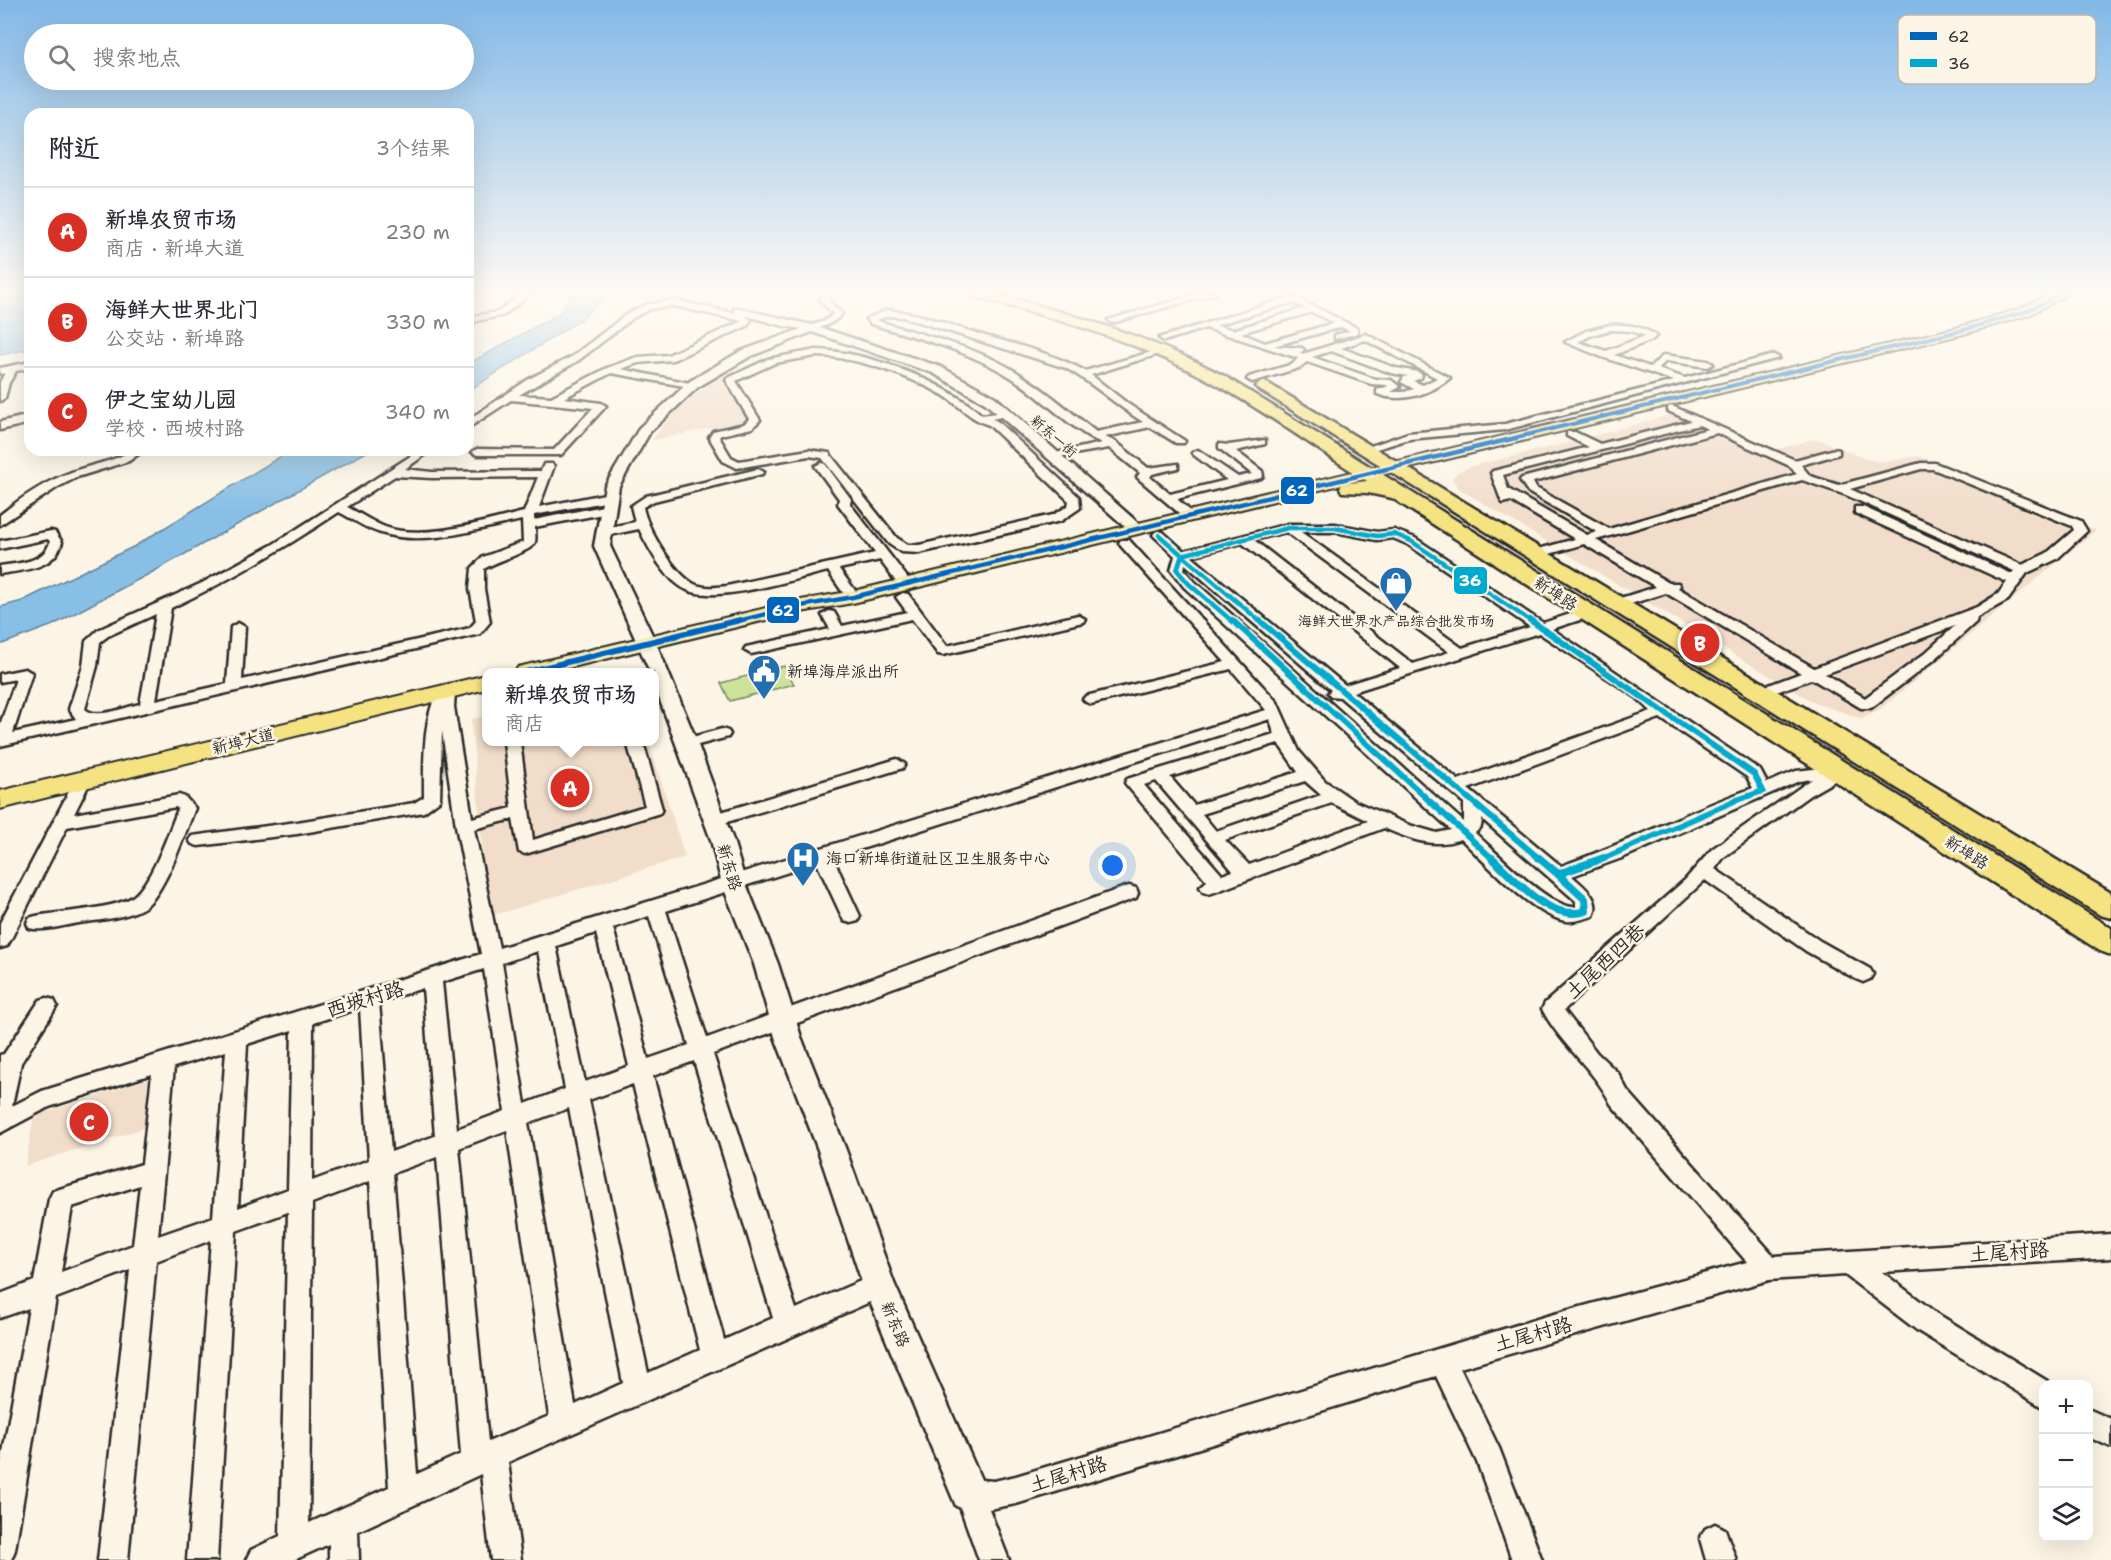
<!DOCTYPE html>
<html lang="zh">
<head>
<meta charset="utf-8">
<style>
  :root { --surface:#fff; --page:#f2f2f3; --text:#2b2b33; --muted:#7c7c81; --line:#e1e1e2; --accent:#d93025 }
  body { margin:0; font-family:"Shantell Sans","LXGW WenKai TC",sans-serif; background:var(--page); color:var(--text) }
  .controls { position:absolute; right:18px; bottom:18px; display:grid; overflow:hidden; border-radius:12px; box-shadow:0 6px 24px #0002 }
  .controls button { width:54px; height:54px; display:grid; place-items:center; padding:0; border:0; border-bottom:2px solid var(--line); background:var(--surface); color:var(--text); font:30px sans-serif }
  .you { position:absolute; left:1113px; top:866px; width:21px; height:21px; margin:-15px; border:4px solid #fff; border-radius:50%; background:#1a73e8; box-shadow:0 0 0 9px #1a73e833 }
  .badge { display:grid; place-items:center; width:39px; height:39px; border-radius:50%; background:var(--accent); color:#fff; font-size:20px; font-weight:700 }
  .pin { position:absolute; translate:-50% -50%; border:3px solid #fff; box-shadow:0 2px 6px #0006 }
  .popup { position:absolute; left:482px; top:668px; width:177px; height:78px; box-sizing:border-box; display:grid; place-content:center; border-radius:12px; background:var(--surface); filter:drop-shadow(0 2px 4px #0005); font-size:20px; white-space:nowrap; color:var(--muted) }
  .popup b { font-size:22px; color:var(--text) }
  .popup::after { content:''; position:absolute; left:50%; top:100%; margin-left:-12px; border:12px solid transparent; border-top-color:var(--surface) }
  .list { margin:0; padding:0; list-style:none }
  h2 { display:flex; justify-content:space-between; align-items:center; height:78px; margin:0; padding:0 24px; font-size:26px }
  h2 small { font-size:20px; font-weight:400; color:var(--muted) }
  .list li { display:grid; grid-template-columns:39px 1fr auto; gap:18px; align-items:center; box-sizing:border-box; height:90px; padding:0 24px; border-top:2px solid var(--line) }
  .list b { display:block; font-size:22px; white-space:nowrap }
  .list p { margin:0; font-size:20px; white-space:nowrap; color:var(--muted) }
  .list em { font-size:20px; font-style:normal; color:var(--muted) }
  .icon { flex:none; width:33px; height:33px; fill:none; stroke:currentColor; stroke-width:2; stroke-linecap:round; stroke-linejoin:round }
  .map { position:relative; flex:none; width:2111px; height:1560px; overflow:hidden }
  .search { position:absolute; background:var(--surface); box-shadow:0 6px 24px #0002; left:24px; top:24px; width:450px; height:66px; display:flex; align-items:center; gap:15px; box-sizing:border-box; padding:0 21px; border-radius:33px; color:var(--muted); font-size:22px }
  .panel { position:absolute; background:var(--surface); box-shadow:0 6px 24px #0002; left:24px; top:108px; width:450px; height:348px; border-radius:18px }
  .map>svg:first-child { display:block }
  .built { fill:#f2ddcb }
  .green { fill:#cce49a; stroke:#7c8862; stroke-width:1.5 }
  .water { fill:#88bfe6; stroke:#63849b; stroke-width:1.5 }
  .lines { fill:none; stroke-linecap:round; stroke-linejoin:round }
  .minor-casing { stroke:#2b2b2b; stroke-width:5 }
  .tertiary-casing { stroke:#2b2b2b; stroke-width:5 }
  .secondary-casing { stroke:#2b2b2b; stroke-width:5 }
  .primary-casing { stroke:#2b2b2b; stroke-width:4 }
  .trunk-casing { stroke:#2b2b2b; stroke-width:5 }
  .minor { fill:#fcf5e5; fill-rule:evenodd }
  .tertiary { fill:#fcf5e5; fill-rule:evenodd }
  .secondary { fill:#fcf5e5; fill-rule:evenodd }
  .primary { fill:#f5e382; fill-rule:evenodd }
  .trunk { fill:#f5e382; fill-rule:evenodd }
  .bus-1-far2-casing { stroke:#fcf5e5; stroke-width:6 }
  .bus-1-far1-casing { stroke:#fcf5e5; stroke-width:8 }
  .bus-1-casing { stroke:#fcf5e5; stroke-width:10 }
  .bus-2-far2-casing { stroke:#fcf5e5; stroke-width:8 }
  .bus-2-far1-casing { stroke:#fcf5e5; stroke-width:10 }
  .bus-2-casing { stroke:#fcf5e5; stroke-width:12 }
  .bus-1-far2 { stroke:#0065bd; stroke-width:4 }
  .bus-1-far1 { stroke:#0065bd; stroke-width:4.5 }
  .bus-1 { stroke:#0065bd; stroke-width:6 }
  .bus-2-far2 { stroke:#00a9ce; stroke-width:4.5 }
  .bus-2-far1 { stroke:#00a9ce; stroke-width:6 }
  .bus-2 { stroke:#00a9ce; stroke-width:8 }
  .labels { text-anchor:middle; stroke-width:5; stroke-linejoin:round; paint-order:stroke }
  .far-street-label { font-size:14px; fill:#2b2b2b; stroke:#fcf5e5 }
  .far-poi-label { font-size:14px; fill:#2b2b2b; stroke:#fcf5e5 }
  .street-label { font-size:16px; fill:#2b2b2b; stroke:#fcf5e5 }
  .poi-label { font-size:16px; fill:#2b2b2b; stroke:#fcf5e5; text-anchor:start }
  .near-street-label { font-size:20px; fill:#2b2b2b; stroke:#fcf5e5 }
  .key { fill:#fcf5e5; stroke:#bdb8ad; stroke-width:1.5 }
  .key-label { font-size:16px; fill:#2b2b2b }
  .line-badge { stroke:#fcf5e5; stroke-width:2 }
  .badge-label { font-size:16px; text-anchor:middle; font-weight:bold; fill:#fff }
</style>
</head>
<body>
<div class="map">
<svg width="2111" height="1560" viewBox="0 0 2111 1560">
  <rect width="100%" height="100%" fill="#fcf5e5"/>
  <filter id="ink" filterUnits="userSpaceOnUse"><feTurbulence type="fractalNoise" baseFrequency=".0167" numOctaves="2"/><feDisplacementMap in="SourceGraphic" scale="12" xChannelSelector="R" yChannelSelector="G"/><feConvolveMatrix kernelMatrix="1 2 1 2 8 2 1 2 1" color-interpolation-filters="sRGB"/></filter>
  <g filter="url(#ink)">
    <!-- built -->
    <path class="built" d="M723,374L750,413L748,420L655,440L653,438L682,404Z
      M1669,415L1711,421L1775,450L1810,440H1821L1863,458L1881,462L1918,456L2096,530L1883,707L1862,719L1813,702L1471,496L1457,487L1452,478L1458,472L1472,466L1567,443Z
      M486,716V742H649L685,857L488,917L471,719Z
      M148,1079L144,1128L25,1166L34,1116Z"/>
    <!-- green -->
    <path class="green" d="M784,666L794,684L730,701L721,683Z"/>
    <!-- water -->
    <path class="water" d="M0,293H30V349L0,355Z
      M573,293H610L580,320L468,391V364L560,313Z
      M291,450H370L160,568L53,625L0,645V607L22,601L135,546Z"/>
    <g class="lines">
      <defs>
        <path id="minor" d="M468,293H477L468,298Z
          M522,293H531L504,315L468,323V317L498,312Z
          M822,293H830L828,300L842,314C817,342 777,323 746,316L751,320L747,326L673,360L638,363L621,369L695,384V388L611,373L564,398L601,403L606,406L561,455H477L472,452L477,449L554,450L593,408L511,400L468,428V420L529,379L573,356L627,314L645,305L673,300L734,313V309L737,308L812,325L825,321L833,314L820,300ZM673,306L742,321L668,355L637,357L607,368L551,397L519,395L579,360L633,318L650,309Z
          M1201,293H1216L1112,323L1108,320Z
          M1297,298L1357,328L1358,333L1335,339V335L1350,331L1341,327L1274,346L1302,348L1304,350L1300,353L1303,354L1366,334L1450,378C1431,394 1401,404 1377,394V390L1388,386L1386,385L1371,384L1307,362L1299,368L1252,382L1247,379L1249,377L1293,364L1298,358L1206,328L1164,341L1159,338L1283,299ZM1287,304H1295L1305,308L1233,330L1216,325ZM1312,312L1334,323L1265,343L1241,333ZM1365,340L1437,378L1423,385L1413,381L1421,378L1422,375L1418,372L1396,368L1341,348ZM1331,351L1391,373L1408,376L1404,377L1401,382L1414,389L1404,392H1391L1400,387L1391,380L1375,379L1312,357Z
          M887,310C916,312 944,323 972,332C1009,343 1050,352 1085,371L1162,349V353L1091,375L1128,404L1185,441L1184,443H1176L1150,427L1105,437L1116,442L1148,468L1178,464V468L1152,474L1150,477L1170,494L1227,480L1194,455L1192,453L1198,450L1238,477L1252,474L1219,448V444L1229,445L1265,440V444L1236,451L1262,471L1263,476L1261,478L1177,499L1196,516L1194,519H1186L1139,479L1137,477L1140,473L1109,448L1051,458V454L1102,443C1072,431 1039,394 1009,376C967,350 918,338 871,324L866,319ZM888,316L903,317L1066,368C1093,383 1116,405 1143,422L1096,432C1062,405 1030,376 990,358C954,341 914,333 876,320Z
          M1610,325C1626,324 1643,326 1656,336L1652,340L1614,355L1650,367L1664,355L1708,361L1713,364L1708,367L1666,361L1658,369L1685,378L1774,355L1779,358L1505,430L1409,439L1367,452L1362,449L1408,433L1505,424L1674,381L1602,357L1565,342L1586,331ZM1610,330L1631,331L1645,336L1606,351L1578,342L1592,335Z
          M816,350C866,351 944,381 982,415L1010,411V415L992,419L997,421L1079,497L1080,508L1061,521L919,553L901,552L889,544L822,458L809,456L737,468L723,461L709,437L713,431L744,424L749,419L726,380L728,378L768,359ZM816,356C853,356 910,376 943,395C959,405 971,420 989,425L1069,501L1068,506L1053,515L919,545H908L897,538L829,453L809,450L739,461L731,457L719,437L721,435L752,428L760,420L736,381L775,363Z
          M30,362V368L16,371L9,383L5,398L0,401V382L5,373L0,374V368Z
          M1672,406L1795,460L1835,449L1839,450V454L1801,465L1810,476L1839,485L1921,463H1935L2081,521L2087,531L2057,559L2027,573L2008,600L1977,617L1976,622L1934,660L1871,708H1861L1812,679L1768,695H1758L1755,692L1758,689L1801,673L1666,593L1624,606H1614L1612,603L1614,600L1656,587L1584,544L1539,557L1535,556L1533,553L1535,550L1575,539L1511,501L1502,503L1491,473L1493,471L1589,447L1567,436V432H1575L1600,444L1691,421L1668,411V407ZM1699,425L1708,429L1522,478L1520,480L1528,492L1597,532L1587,535L1508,489L1503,475ZM1717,433L1790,466L1797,474L1609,529L1536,488L1533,482ZM1921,469H1933L2072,526L2074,530L2047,553L2022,565L1850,489ZM1802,480L1846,495L2014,571L2012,574L1863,507H1855V513L2007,582L1998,594L1977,607L1814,668L1678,588L1680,586L1678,583H1669L1596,540ZM1955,626L1924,654L1865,698L1825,674Z
          M132,450H144L129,461L77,477L58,487L0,525V515C21,498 44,482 69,473C90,464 113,463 132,450Z
          M420,450H432L405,469L432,472L541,471L544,464H552L554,466L539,507L610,493L616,497L610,501L534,515V520L608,505L614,509L608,513L535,527C535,531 536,538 535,542C532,552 495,561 484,569V589L490,622L480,634L0,746V725L16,679L0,682V674L25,669L32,673L13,733L76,719L69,709L83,666L86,641L98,630L202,583L272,545ZM395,476L432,478L538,477L524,512C485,521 424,541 385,527C372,522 360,513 347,507ZM339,512C353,519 366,529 381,533C426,547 477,529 522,520L523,542L483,557L472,568L470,589L476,621L470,628L242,680L245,627L238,623L231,627L227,684L156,700L171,608C230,580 285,548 339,512ZM156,614L140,704C125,707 96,720 85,709L97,666L100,642L108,636Z
          M821,463L825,464L851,499L850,504L910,581L912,584L910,587H900L880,560L839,569L860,597L853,601L848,600L828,571C794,579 717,604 687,590C665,580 649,549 639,529L605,536L599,532L601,529L635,522L631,506L646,496L758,469L764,472L762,474L654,501L643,507C647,529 674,573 694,584C704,589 717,587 727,586L875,553L838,504L839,499L815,466Z
          M1288,524H1335L1377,532L1394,530L1415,538L1543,623L1582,610H1592L1594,613L1592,616L1552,629L1760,770L1767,783L1796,771L1839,766L1845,767L1847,771L1845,775L1810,795L1724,857L1715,869L1820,941L1870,969L1873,974L1870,979L1863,982L1856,979L1806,951L1705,880L1564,1010L1597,1053L1618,1073L1627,1090L1774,1256L2111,1234V1258L1882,1272L1936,1313L2052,1384H2044V1408L1918,1331L1845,1275L1769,1280L1460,1368L1499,1448L1542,1560H1512L1477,1462L1436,1376L1016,1504L989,1509L1009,1560H979L955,1493L959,1483L969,1479L994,1481L1016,1476L1547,1316L1747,1262L1611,1104C1594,1069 1560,1044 1542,1009L1545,1003L1685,880L1712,849L1812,779L1799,781L1622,858L1572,876C1583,886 1602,899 1593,916C1584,919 1575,922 1566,921C1532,915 1486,863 1461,839C1433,849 1410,839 1384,828L1215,892L1209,894L1203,892L1200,887L1207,881L1125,783L1127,779L1274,734L1270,719L833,858L860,916L858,921L851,923L844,921L817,863L666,911L707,1038L1122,888L1129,886L1136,888L1138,893L1136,898L713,1054L796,1309L879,1273L888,1276L891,1285L888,1294L508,1462L521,1560H491L481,1474L358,1531L359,1560H329V1544L294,1560H246L251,1550L280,1536L288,1212L236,1231L217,1560H187L211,1240L156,1261L128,1560H98L130,1270L56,1298L15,1550L11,1560H0V1469L29,1308L0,1318V1294L34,1281L49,1199L53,1191L142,1164L152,1074L49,1107L0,1133V1055L4,1054L40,1000L47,998L54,1000L57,1006L21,1063L12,1106L42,1091L481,954L456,826L442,731L440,800L424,812L297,834L198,846L192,844L189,840L192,836L297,822L414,803L424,797C424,775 421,694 447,687L455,692L454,707L472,818L512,808L504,742H520L533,840L645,806L627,742H643L662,809L660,813L525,854L519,852L513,819L474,829L499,948L1266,710L1231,669L1091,704L1086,702L1083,699L1086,696L1225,662L1121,546L1119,543L1121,540H1129L1277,702L1299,751L1325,781L1354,801L1409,825L1437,833L1451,830L1184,587L1171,570L1175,556L1153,535L1155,532H1163L1184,551ZM1286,532L1449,652L1413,664L1254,540ZM1301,532H1335L1377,540L1393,538L1407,544L1530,627L1462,648ZM1242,543L1400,668L1345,685L1191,556ZM1185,564L1331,690L1328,693L1331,696L1340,697L1464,803V822L1194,581L1184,570ZM1539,633L1637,698L1651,711L1458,780L1353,692ZM1660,718L1747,777L1753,788C1688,811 1626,844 1561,866L1468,789ZM1278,743L1298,772L1194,805L1170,777ZM1156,781L1233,871L1222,875L1144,785ZM1305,781L1321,795L1216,831L1202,814ZM1332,803L1368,821L1249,865L1225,840ZM1482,819L1576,901V907C1551,910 1495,851 1475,833L1481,827ZM649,916L689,1045L648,1059L613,928ZM596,933L629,1066L585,1082L556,946ZM538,951L565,1089L525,1104L502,963ZM484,969L505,1111L457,1129L442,982ZM423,988L435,1136L391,1152L379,1002ZM360,1008L369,1160L312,1181L313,1023ZM292,1030L288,1189L238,1208L247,1044ZM226,1051L213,1217L158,1236L174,1067ZM694,1061L773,1318L724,1340L653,1076ZM633,1084L700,1350L648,1373L589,1100ZM569,1108L623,1383L575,1405L528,1123ZM507,1130L549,1416L488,1442L459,1148ZM437,1157L461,1454L417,1474L393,1173ZM370,1181L389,1487L309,1523L312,1203ZM140,1185L133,1245L61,1272L72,1207Z
          M51,531L55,532L62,542C55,569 24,570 0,574V566C18,563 44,563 50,542L48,539L0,549V541Z
          M903,593L908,594L947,646L1078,615L1085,619L1083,622L943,655L938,654L912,619L751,654L744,650L746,647L830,629L822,615L829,611L834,612L842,626L907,612L896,597Z
          M722,729L728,731L730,734L728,737L687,748L679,743L681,740Z
          M897,759L905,764L903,768L714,826L708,824L705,820L708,816Z
          M83,775L89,776L91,780L74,814L179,795L185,797L195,808C186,831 165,892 146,906C129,918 99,920 79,923C64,925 44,932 29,928L27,923L29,918L36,916C60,912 111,909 131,898C151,886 169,831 178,809L176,807L67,827L10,941L7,946L0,948V923L75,780L77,776Z
          M2088,1409L2111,1419V1447L2088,1437Z
          M1715,1524L1725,1529L1736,1560H1706L1700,1539L1705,1529Z"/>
        <path id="tertiary" d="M812,325L941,367L995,397L1144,528L1142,531H1130L985,403L933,373L812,332L749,357L698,387L650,432L619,486L610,546L656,643L695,737L733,840L746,884L778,964L801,1037L846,1150L894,1283L987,1493L982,1506L969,1511L956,1506L863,1285L818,1150L775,1037L754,964L722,884L711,840L654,684V672H650L594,546L605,486L640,427L690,381L741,351Z"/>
        <path id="secondary" d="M30,415V423L0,430V422Z"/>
        <path id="primary" d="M2053,293H2070L2029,315L1960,335L853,603L795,613L552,672H515L518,667L795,601L853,591L1956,328L2019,309Z
          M486,675V689L0,809V791Z"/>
        <path id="trunk" d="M971,293C1001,293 1029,303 1057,311C1116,328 1172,348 1226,377L2111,928V955L2100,951L1392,498L1368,493L1342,492L1340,488L1342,484L1367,481C1309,444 1247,398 1185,368C1118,335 1045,316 973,296Z
          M1264,381L2111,893V918L2100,915L1258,389L1256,386Z"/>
      </defs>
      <!-- minor casing -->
      <use href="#minor" class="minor-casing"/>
      <!-- tertiary casing -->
      <use href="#tertiary" class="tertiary-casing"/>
      <!-- secondary casing -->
      <use href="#secondary" class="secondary-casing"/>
      <!-- primary casing -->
      <use href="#primary" class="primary-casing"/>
      <!-- trunk casing -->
      <use href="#trunk" class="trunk-casing"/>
      <!-- minor -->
      <use href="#minor" class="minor"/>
      <!-- tertiary -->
      <use href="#tertiary" class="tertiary"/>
      <!-- secondary -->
      <use href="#secondary" class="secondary"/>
      <!-- primary -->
      <use href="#primary" class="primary"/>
      <!-- trunk -->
      <use href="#trunk" class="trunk"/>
      <defs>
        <path id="bus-1-far2" d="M1518,437L1960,331L2024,312L2064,293"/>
        <path id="bus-1-far1" d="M734,622L795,607L853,597L1524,436"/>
        <path id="bus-1" d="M526,672L740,620"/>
        <path id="bus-2-far2" d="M1159,535L1182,555
          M1182,555L1261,622
          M1182,555L1177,570L1189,584L1233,622
          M1182,555L1288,528H1335L1377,536L1394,534L1411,541L1532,622"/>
        <path id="bus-2-far1" d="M1232,620L1494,860
          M1259,620L1541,860
          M1530,620L1754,774L1763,791L1734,801L1600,860"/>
        <path id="bus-2" d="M1492,858C1517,881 1549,923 1586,911L1585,899L1558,874
          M1539,858L1558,874
          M1558,874L1604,858"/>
      </defs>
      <!-- bus-1-far2 casing -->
      <use href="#bus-1-far2" class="bus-1-far2-casing"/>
      <!-- bus-1-far1 casing -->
      <use href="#bus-1-far1" class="bus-1-far1-casing"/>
      <!-- bus-1 casing -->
      <use href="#bus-1" class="bus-1-casing"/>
      <!-- bus-2-far2 casing -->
      <use href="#bus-2-far2" class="bus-2-far2-casing"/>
      <!-- bus-2-far1 casing -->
      <use href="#bus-2-far1" class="bus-2-far1-casing"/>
      <!-- bus-2 casing -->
      <use href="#bus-2" class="bus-2-casing"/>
      <!-- bus-1-far2 -->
      <use href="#bus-1-far2" class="bus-1-far2"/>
      <!-- bus-1-far1 -->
      <use href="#bus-1-far1" class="bus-1-far1"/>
      <!-- bus-1 -->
      <use href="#bus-1" class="bus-1"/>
      <!-- bus-2-far2 -->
      <use href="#bus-2-far2" class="bus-2-far2"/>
      <!-- bus-2-far1 -->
      <use href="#bus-2-far1" class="bus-2-far1"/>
      <!-- bus-2 -->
      <use href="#bus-2" class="bus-2"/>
    </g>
  </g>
  <!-- sky -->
  <linearGradient id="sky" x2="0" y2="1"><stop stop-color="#81b8e7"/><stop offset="0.57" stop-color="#fefaf3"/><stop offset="1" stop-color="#fefaf3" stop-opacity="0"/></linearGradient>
  <rect width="2111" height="512" fill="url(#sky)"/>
  <!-- icons -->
  <defs>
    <symbol id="shop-pin" viewBox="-11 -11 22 30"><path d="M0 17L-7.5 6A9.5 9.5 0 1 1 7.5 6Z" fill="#1f6fb2" stroke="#fcf5e5"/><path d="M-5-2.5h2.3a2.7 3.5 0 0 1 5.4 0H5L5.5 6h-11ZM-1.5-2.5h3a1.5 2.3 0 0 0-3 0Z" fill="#fff"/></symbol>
    <symbol id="civic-pin" viewBox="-11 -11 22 30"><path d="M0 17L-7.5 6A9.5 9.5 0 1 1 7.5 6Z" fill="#1f6fb2" stroke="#fcf5e5"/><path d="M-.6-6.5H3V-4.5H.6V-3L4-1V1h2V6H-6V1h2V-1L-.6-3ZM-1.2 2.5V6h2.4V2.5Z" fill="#fff"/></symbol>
    <symbol id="hospital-pin" viewBox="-11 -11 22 30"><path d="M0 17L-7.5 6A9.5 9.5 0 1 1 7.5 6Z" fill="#1f6fb2" stroke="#fcf5e5"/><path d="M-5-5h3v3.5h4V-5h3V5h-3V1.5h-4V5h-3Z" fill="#fff"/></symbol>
  </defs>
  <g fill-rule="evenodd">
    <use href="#shop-pin" x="1377" y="564" width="38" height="52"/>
    <use href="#civic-pin" x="745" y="652" width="38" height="52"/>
    <use href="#hospital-pin" x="784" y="839" width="38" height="52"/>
  </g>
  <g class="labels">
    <!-- far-street labels -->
    <g class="far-street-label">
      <text transform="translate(1054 436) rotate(41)" y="5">新东一街</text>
    </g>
    <!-- far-poi labels -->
    <g class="far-poi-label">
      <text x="1396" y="626">海鲜大世界水产品综合批发市场</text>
    </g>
    <!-- street labels -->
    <g class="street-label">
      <text transform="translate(1556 593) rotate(33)" y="6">新埠路</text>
      <text transform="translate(243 741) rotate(-14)" y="6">新埠大道</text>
      <text transform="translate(1967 852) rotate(32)" y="6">新埠路</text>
      <text transform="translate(730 867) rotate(73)" y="6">新东路</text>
      <text transform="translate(896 1324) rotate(67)" y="6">新东路</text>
    </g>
    <!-- poi labels -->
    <g class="poi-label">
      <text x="787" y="677">新埠海岸派出所</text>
      <text x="826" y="864">海口新埠街道社区卫生服务中心</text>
    </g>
    <!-- near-street labels -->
    <g class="near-street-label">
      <text transform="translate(1605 961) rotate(-43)" y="7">土尾西四巷</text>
      <text transform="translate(365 999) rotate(-17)" y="7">西坡村路</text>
      <text transform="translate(2009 1252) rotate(-4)" y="7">土尾村路</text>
      <text transform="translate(1533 1334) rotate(-16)" y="7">土尾村路</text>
      <text transform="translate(1068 1474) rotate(-17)" y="7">土尾村路</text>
    </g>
  </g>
  <!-- legend -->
  <rect x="1898" y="15" width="198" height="69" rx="9" class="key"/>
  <rect x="1910" y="32" width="27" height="8" fill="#0065bd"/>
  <rect x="1910" y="59" width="27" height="8" fill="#00a9ce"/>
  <g class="key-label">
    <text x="1948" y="42">62</text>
    <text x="1948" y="69">36</text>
  </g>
  <g class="line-badge">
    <rect x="1280" y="476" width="35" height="29" rx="6" fill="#0065bd"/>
    <rect x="1453" y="566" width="35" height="29" rx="6" fill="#00a9ce"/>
    <rect x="766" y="596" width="34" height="28" rx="6" fill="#0065bd"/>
  </g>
  <g class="badge-label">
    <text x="1297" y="496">62</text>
    <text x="1470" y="586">36</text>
    <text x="783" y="616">62</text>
  </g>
</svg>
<div class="controls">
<button>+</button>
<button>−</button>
<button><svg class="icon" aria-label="layers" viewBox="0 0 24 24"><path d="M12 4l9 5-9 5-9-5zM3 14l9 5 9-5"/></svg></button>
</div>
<div class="you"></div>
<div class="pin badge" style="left:570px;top:788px">A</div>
<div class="popup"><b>新埠农贸市场</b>商店</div>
<div class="pin badge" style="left:1700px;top:643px">B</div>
<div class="pin badge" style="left:89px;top:1122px">C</div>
<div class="search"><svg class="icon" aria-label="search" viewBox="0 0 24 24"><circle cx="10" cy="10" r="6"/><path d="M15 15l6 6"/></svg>搜索地点</div>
<section class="panel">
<h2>附近<small>3个结果</small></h2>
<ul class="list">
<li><span class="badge">A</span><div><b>新埠农贸市场</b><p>商店 · 新埠大道</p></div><em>230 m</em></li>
<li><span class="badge">B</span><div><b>海鲜大世界北门</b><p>公交站 · 新埠路</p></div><em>330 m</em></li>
<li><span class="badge">C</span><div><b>伊之宝幼儿园</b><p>学校 · 西坡村路</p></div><em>340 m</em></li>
</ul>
</section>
</div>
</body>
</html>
